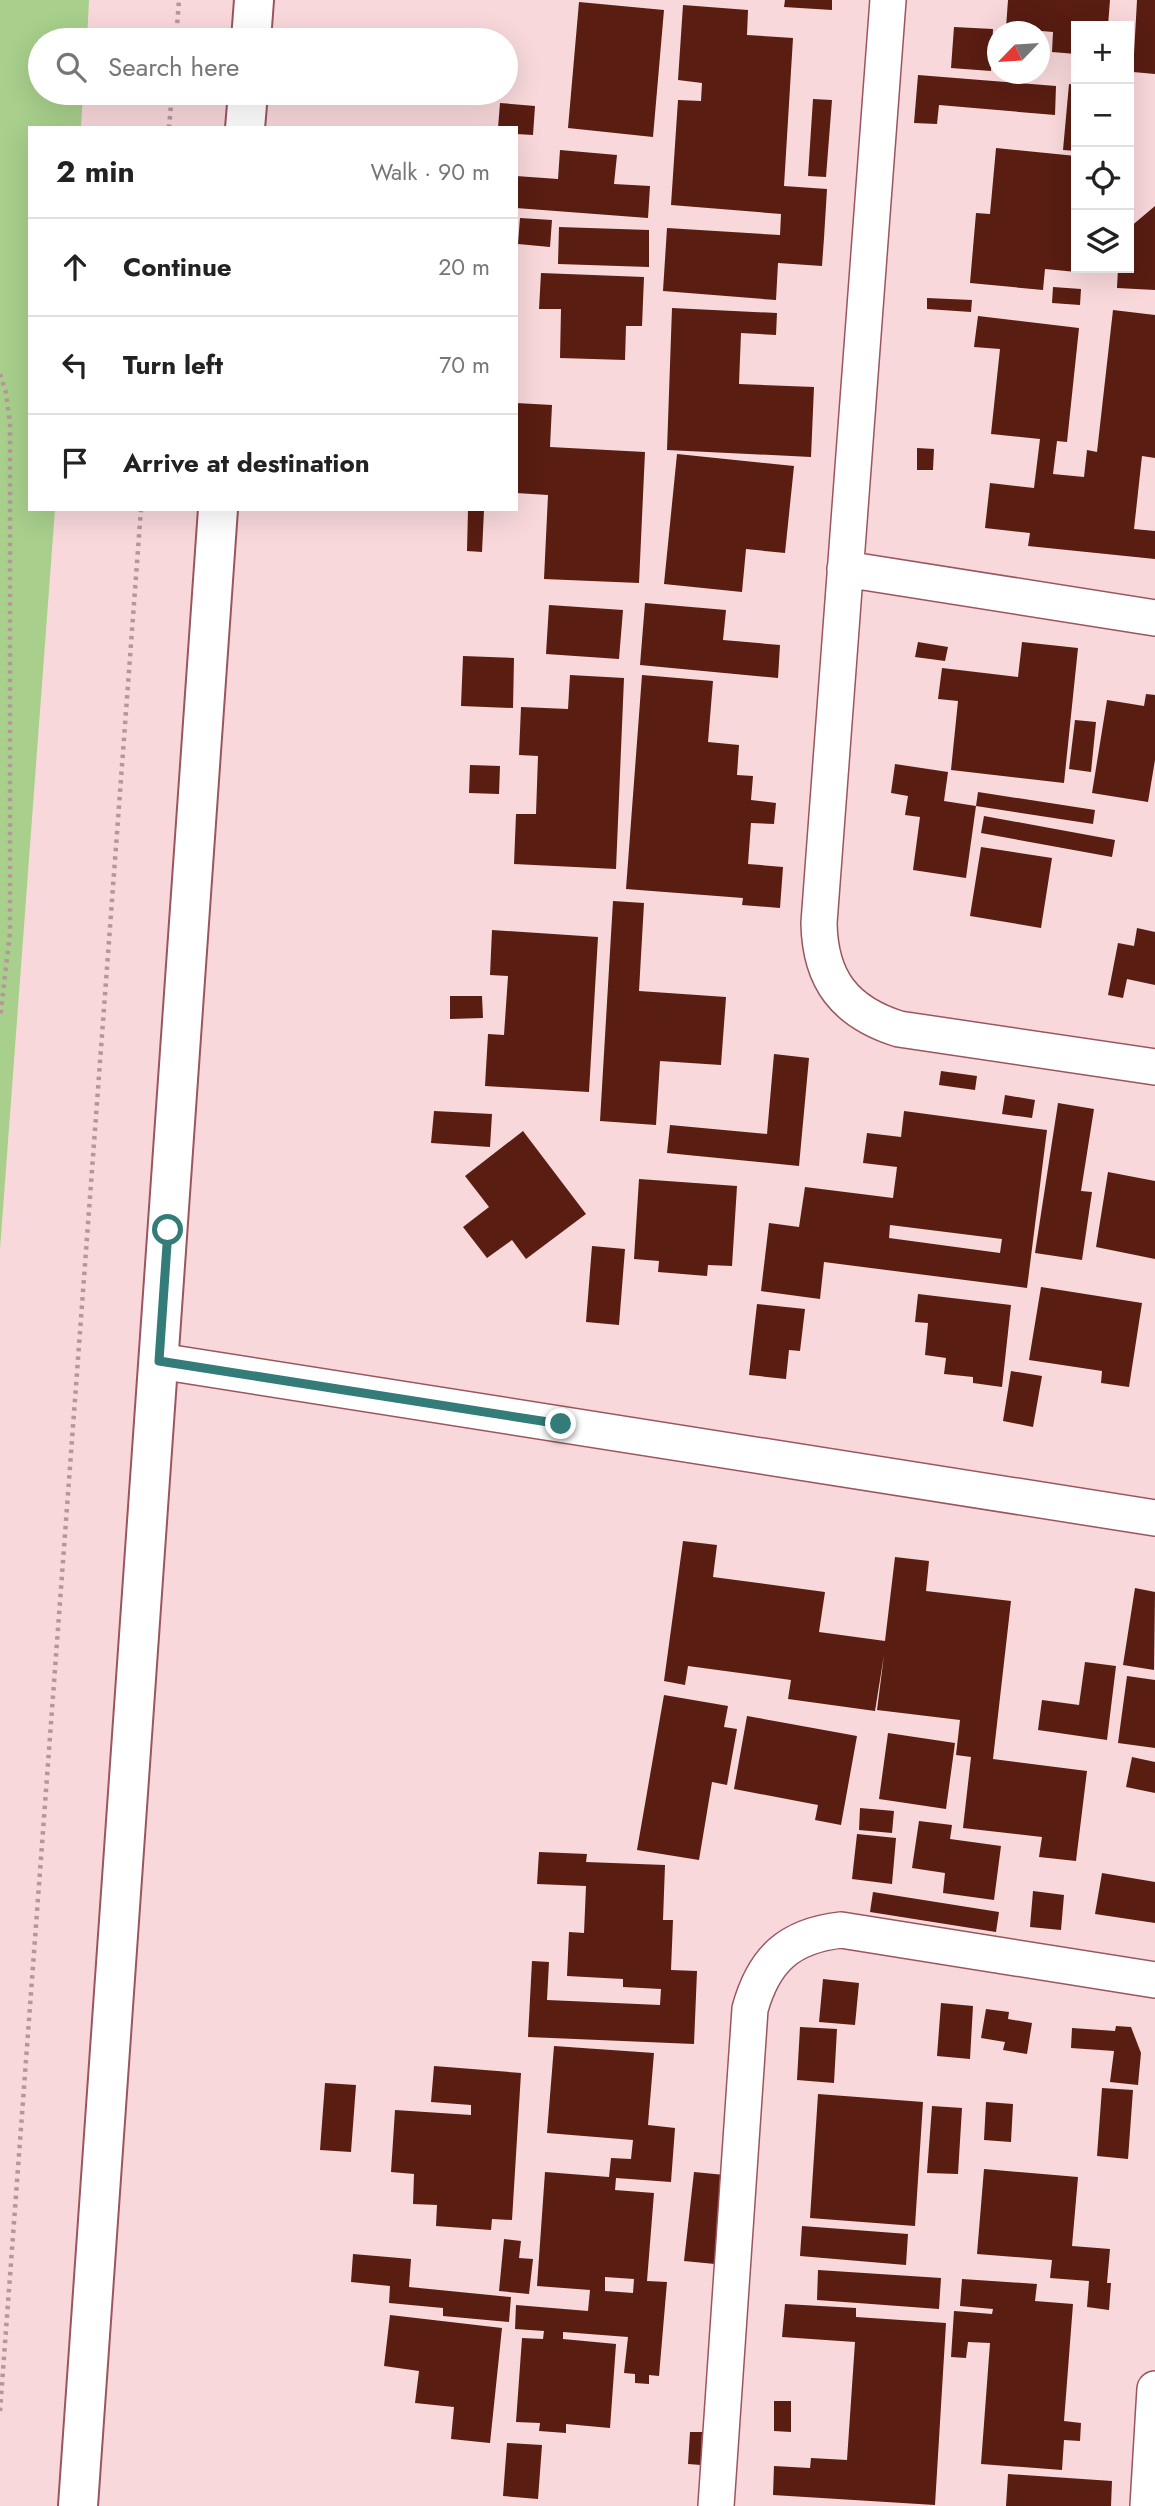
<!DOCTYPE html>
<html lang="en">
<head>
<meta charset="utf-8">
<style>
  :root { --surface:#fff; --page:#f2f2f2; --text:#222; --muted:#767676; --line:#e0e0e0 }
  body { margin:0; font-family:Jost,sans-serif; background:var(--page); color:var(--text) }
  .controls { position:absolute; right:21px; top:21px; display:grid; overflow:hidden; border-radius:0px; box-shadow:0 7px 28px #0002 }
  .controls button { width:63px; height:63px; display:grid; place-items:center; padding:0; border:0; border-bottom:2px solid var(--line); background:var(--surface); color:var(--text); font:35px sans-serif }
  .compass { position:absolute; left:987px; top:21px; width:63px; height:63px; border-radius:50%; background:var(--surface); box-shadow:0 7px 28px #0002; rotate:245deg }
  .stop { position:absolute; width:21px; height:21px; margin:-16px; border:5px solid #347c7a; border-radius:50%; background:#fff }
  .stop.end { background:#347c7a; border-color:#fff; box-shadow:0 2px 7px #0008 }
  .list { margin:0; padding:0; list-style:none }
  h2 { display:flex; justify-content:space-between; align-items:center; height:91px; margin:0; padding:0 28px; font-size:30px }
  h2 small { font-size:23px; font-weight:400; color:var(--muted) }
  .list li { display:grid; grid-template-columns:46px 1fr auto; gap:21px; align-items:center; box-sizing:border-box; height:98px; padding:0 28px; border-top:2px solid var(--line) }
  .list b { display:block; font-size:26px; white-space:nowrap }
  .list em { font-size:23px; font-style:normal; color:var(--muted) }
  .icon { flex:none; width:38px; height:38px; fill:none; stroke:currentColor; stroke-width:2; stroke-linecap:round; stroke-linejoin:round }
  .map { position:relative; flex:none; width:1155px; height:2506px; overflow:hidden }
  .search { position:absolute; background:var(--surface); box-shadow:0 7px 28px #0002; left:28px; top:28px; width:490px; height:77px; display:flex; align-items:center; gap:18px; box-sizing:border-box; padding:0 24px; border-radius:38px; color:var(--muted); font-size:26px }
  .panel { position:absolute; background:var(--surface); box-shadow:0 7px 28px #0002; left:28px; top:126px; width:490px; height:385px; border-radius:0px }
  .map>svg:first-child { display:block }
  .green { fill:#a8cf8c }
  .building { fill:#591d12; fill-rule:evenodd }
  .lines { fill:none; stroke-linecap:round; stroke-linejoin:round }
  .minor-casing { stroke:#9a565e; stroke-width:38 }
  .secondary-casing { stroke:#9a565e; stroke-width:42 }
  .path { stroke:#b69699; stroke-width:4.5; stroke-dasharray:3.5 5; stroke-linecap:butt }
  .minor { stroke:#fff; stroke-width:35 }
  .secondary { stroke:#fff; stroke-width:38 }
  .route { stroke:#347c7a; stroke-width:9 }
</style>
</head>
<body>
<div class="map">
<svg width="1155" height="2506" viewBox="0 0 1155 2506">
  <rect width="100%" height="100%" fill="#f8d8da"/>
  <!-- green -->
  <path class="green" d="M0,0H89L87,40H40V93H83L81,128H30V509H55L0,1249Z"/>
  <!-- building -->
  <path class="building" d="M785,0H832V10L784,7Z
    M1008,0H1110L1108,26H1076V54L1052,52L1053,32L1006,28Z
    M1137,0H1155V74L1133,72Z
    M579,2L664,10L653,137L568,128Z
    M683,5L748,10L747,35L793,38L784,186L827,189L824,238L822,266L778,263L776,300L663,291L667,228L780,235L781,214L671,205L678,100L701,101L702,83L678,80Z
    M954,27L993,29L991,71L951,68Z
    M918,75L1056,86L1055,115L939,105L937,124L914,123Z
    M1069,84L1076,85V151L1063,150Z
    M813,99L832,100L826,177L808,176Z
    M500,103L535,106L533,135L516,134V128H498Z
    M996,148L1076,156V268H1088L1087,273L1045,269L1043,290L970,283L976,213L990,214Z
    M560,150L617,155L614,184L650,186L648,218L516,208V176L558,179Z
    M1155,206V290L1117,288L1118,268H1129V228Z
    M520,218L552,220L550,247L518,244Z
    M559,227L649,230V267L558,264Z
    M541,273L644,277L642,326H626L625,360L560,358L561,309H539Z
    M1053,287L1081,289L1080,305L1052,303Z
    M927,298L972,300L971,312L927,309Z
    M672,308L777,313L776,335L741,333L739,384L814,387L811,457L667,450Z
    M1113,310L1155,315V458L1142,456L1134,529L1155,531V559L1028,546L1030,533L985,528L990,483L1034,488L1040,439L991,434L1000,349L974,347L978,316L1079,328L1067,442L1057,441L1053,474L1084,477L1087,450L1097,452Z
    M516,403L552,405L550,447L645,452L639,583L544,579L548,495L516,493Z
    M917,448L934,449L933,470H917Z
    M677,454L794,466L785,553L746,549L742,592L664,584Z
    M468,509L484,510L482,552L467,551Z
    M645,603L726,610L723,640L780,645L778,678L640,665Z
    M549,605L623,610L619,659L546,654Z
    M918,642L948,647L945,661L915,657Z
    M1022,642L1078,648L1064,783L951,770L958,701L938,699L942,668L1018,677Z
    M463,656L514,658L513,708L461,706Z
    M570,675L624,678L616,869L514,864L516,814H536L538,756L519,755L521,707L568,709Z
    M642,675L713,681L708,742L739,745L737,775L753,776L751,800L776,803L774,824L751,823L748,864L783,867L780,908L742,905L743,898L626,889Z
    M1146,694L1155,695V760L1148,802L1092,793L1107,700L1144,706Z
    M1075,720L1096,722L1091,772L1069,769Z
    M895,764L948,772L944,801L976,806L966,878L913,870L920,817L905,815L908,796L891,793Z
    M470,765L500,766L499,794L469,793Z
    M978,792L1095,810L1093,824L976,806Z
    M984,816L1115,840L1112,857L981,833Z
    M981,847L1052,858L1041,928L970,916Z
    M613,901L644,903L639,991L726,997L721,1065L660,1061L656,1125L600,1121Z
    M1137,928L1155,932V985L1127,979L1123,998L1108,995L1118,943L1134,946Z
    M492,930L598,937L589,1092L485,1086L488,1034L504,1035L508,976L490,975Z
    M450,996H482L483,1018L450,1019Z
    M774,1054L809,1058L799,1166L667,1153L670,1125L767,1134Z
    M941,1071L977,1076L975,1090L939,1085Z
    M1005,1095L1035,1100L1032,1118L1002,1114Z
    M1058,1103L1094,1109L1081,1191L1092,1192L1082,1260L1035,1253Z
    M434,1111L492,1114L490,1147L431,1143Z
    M904,1111L1047,1130L1027,1288L824,1262L820,1299L761,1291L769,1223L799,1227L805,1187L893,1198L897,1167L863,1163L867,1133L901,1137ZM890,1225L1002,1239L1000,1253L889,1238Z
    M523,1131L586,1214L526,1259L512,1240L487,1258L463,1227L489,1207L465,1176Z
    M1108,1172L1155,1181V1259L1096,1247Z
    M639,1179L737,1186L732,1266L708,1265L707,1276L658,1272L659,1261L634,1259Z
    M592,1246L625,1249L619,1325L586,1322Z
    M1041,1287L1142,1303L1129,1387L1101,1383L1102,1371L1029,1360Z
    M918,1294L1011,1305L1002,1387L973,1383V1377L944,1374L946,1358L925,1355L928,1323L915,1322Z
    M757,1304L805,1309L800,1351L789,1350L786,1379L749,1375Z
    M1011,1371L1042,1376L1033,1427L1003,1421Z
    M683,1541L717,1545L713,1577L825,1592L819,1632L885,1641L895,1557L929,1561L926,1591L1011,1601L993,1759L1087,1771L1076,1861L1039,1857L1042,1837L963,1828L971,1757L956,1755L960,1720L877,1710L884,1655L875,1711L788,1699L791,1680L688,1666L685,1685L664,1681Z
    M1135,1588L1155,1592L1154,1670L1123,1665Z
    M1085,1662L1116,1666L1107,1740L1038,1730L1042,1700L1079,1705Z
    M1127,1676L1155,1680V1748L1118,1743Z
    M664,1695L728,1706L724,1727L737,1729L727,1785L712,1782L699,1860L637,1850Z
    M747,1716L857,1736L841,1825L815,1820L818,1805L734,1789Z
    M888,1733L955,1743L946,1809L879,1799Z
    M1132,1757L1155,1762V1793L1126,1787Z
    M860,1808L894,1811L892,1833L859,1830Z
    M919,1821L952,1825L950,1839L1001,1846L994,1900L943,1893L945,1873L912,1868Z
    M857,1834L896,1838L892,1884L852,1879Z
    M539,1852L587,1854L586,1862L665,1865L663,1920H673L671,1970L697,1971L694,2044L528,2037L532,1961L549,1962L547,2000L660,2005L661,1989L623,1987V1979L567,1976L569,1932L584,1933L586,1886L537,1884Z
    M1102,1873L1155,1882V1923L1095,1914Z
    M1033,1891L1064,1895L1061,1930L1030,1927Z
    M873,1892L999,1912L996,1932L870,1912Z
    M823,1979L859,1983L855,2025L819,2022Z
    M941,2003L973,2006L970,2059L937,2056Z
    M986,2009L1009,2012L1008,2019L1032,2023L1027,2054L1003,2050L1005,2042L981,2038Z
    M1116,2026L1131,2027L1141,2053L1138,2085L1110,2082L1114,2051L1071,2048L1072,2028L1115,2031Z
    M800,2027L837,2029L834,2083L797,2080Z
    M554,2046L654,2053L648,2125L675,2128L671,2182L616,2178L615,2190L654,2193L647,2281L667,2282L659,2376L649,2375V2384L635,2383V2374L624,2373L628,2337L563,2332V2339L616,2344L610,2428L566,2424V2433L539,2431L540,2423L516,2422L522,2338L543,2339L544,2331L515,2329L516,2305L588,2311L590,2290L537,2286L545,2172L609,2177L611,2158L631,2159L633,2140L547,2133ZM605,2277L634,2279L633,2293L605,2291Z
    M434,2066L521,2073L512,2220L492,2219L491,2230L436,2226L437,2205L413,2204L414,2174L391,2172L395,2110L471,2115V2105L431,2102Z
    M325,2083L356,2085L351,2152L320,2150Z
    M1102,2088L1133,2090L1128,2159L1097,2156Z
    M818,2094L923,2102L915,2226L810,2218Z
    M986,2102L1013,2104L1011,2142L984,2140Z
    M932,2106L962,2108L958,2174L927,2173Z
    M984,2169L1078,2177L1072,2246L1110,2249L1107,2283H1111L1109,2310L1087,2307L1089,2281L1050,2278L1052,2260L977,2254Z
    M694,2172L725,2175L715,2264L684,2261Z
    M802,2226L908,2234L906,2265L800,2256Z
    M504,2239L521,2241L519,2258L533,2259L529,2294L499,2291Z
    M353,2254L411,2259L409,2287L511,2297L509,2322L443,2316V2308L389,2303L390,2286L351,2282Z
    M818,2270L941,2278L939,2309L817,2300Z
    M962,2279L1037,2284L1035,2301L1073,2304L1064,2421L1081,2423L1080,2441L1064,2440L1062,2470L981,2464L990,2343L968,2342L966,2358L951,2357L954,2311L992,2314L993,2309L960,2306Z
    M785,2304L856,2308V2317L946,2323L935,2505L773,2495L774,2466L810,2468L811,2458L847,2460L855,2342L782,2337Z
    M390,2315L502,2328L490,2443L451,2439L454,2407L415,2403L419,2371L384,2366Z
    M774,2401H791V2432L774,2431Z
    M690,2432H702L701,2465L688,2464Z
    M507,2443L542,2445L538,2499L503,2496Z
    M1008,2474L1112,2481L1111,2506H1006Z"/>
  <g class="lines">
    <defs>
      <path id="minor" d="M888,0L819,923C820,980 845,1012 899,1029L1155,1067
        M845,569L1155,618
        M159,1361L1155,1518
        M716,2506L750,2009C764,1959 789,1936 841,1930L1155,1980
        M1148,2506L1155,2389"/>
      <path id="secondary" d="M251,40L254,0
        M245,128L248,93
        M78,2506C129,1841 172,1175 218,509"/>
    </defs>
    <!-- minor casing -->
    <use href="#minor" class="minor-casing"/>
    <!-- secondary casing -->
    <use href="#secondary" class="secondary-casing"/>
    <!-- path -->
    <path class="path" d="M176,40L179,0
      M169,128L172,93
      M0,374L6,393L10,423V933L0,1018
      M0,2411L141,509"/>
    <!-- minor -->
    <use href="#minor" class="minor"/>
    <!-- secondary -->
    <use href="#secondary" class="secondary"/>
  </g>
  <g class="lines">
    <!-- route -->
    <path class="route" d="M168,1230L159,1361L561,1424"/>
  </g>
</svg>
<div class="controls">
<button>+</button>
<button>−</button>
<button><svg class="icon" aria-label="locate" viewBox="0 0 24 24"><circle cx="12" cy="12" r="6"/><path d="M12 2v4M12 18v4M2 12h4M18 12h4"/></svg></button>
<button><svg class="icon" aria-label="layers" viewBox="0 0 24 24"><path d="M12 4l9 5-9 5-9-5zM3 14l9 5 9-5"/></svg></button>
</div>
<svg class="compass" viewBox="-18 -18 36 36"><path d="M0-13l5 13h-10z" fill="#e53935"/><path d="M0 13l5-13h-10z" fill="#767676"/></svg>
<div class="stop" style="left:168px;top:1230px"></div>
<div class="stop end" style="left:561px;top:1424px"></div>
<div class="search"><svg class="icon" aria-label="search" viewBox="0 0 24 24"><circle cx="10" cy="10" r="6"/><path d="M15 15l6 6"/></svg>Search here</div>
<section class="panel">
<h2>2 min<small>Walk · 90 m</small></h2>
<ul class="list">
<li><svg class="icon" aria-label="ahead" viewBox="0 0 24 24"><path d="M12 20V5M6 11l6-6 6 6"/></svg><div><b>Continue</b></div><em>20 m</em></li>
<li><svg class="icon" aria-label="left" viewBox="0 0 24 24"><path d="M17 20v-9H6M10 6l-5 5 5 5"/></svg><div><b>Turn left</b></div><em>70 m</em></li>
<li><svg class="icon" aria-label="arrive" viewBox="0 0 24 24"><path d="M6 21V4h12l-3 4 3 4H6"/></svg><div><b>Arrive at destination</b></div></li>
</ul>
</section>
</div>
</body>
</html>
